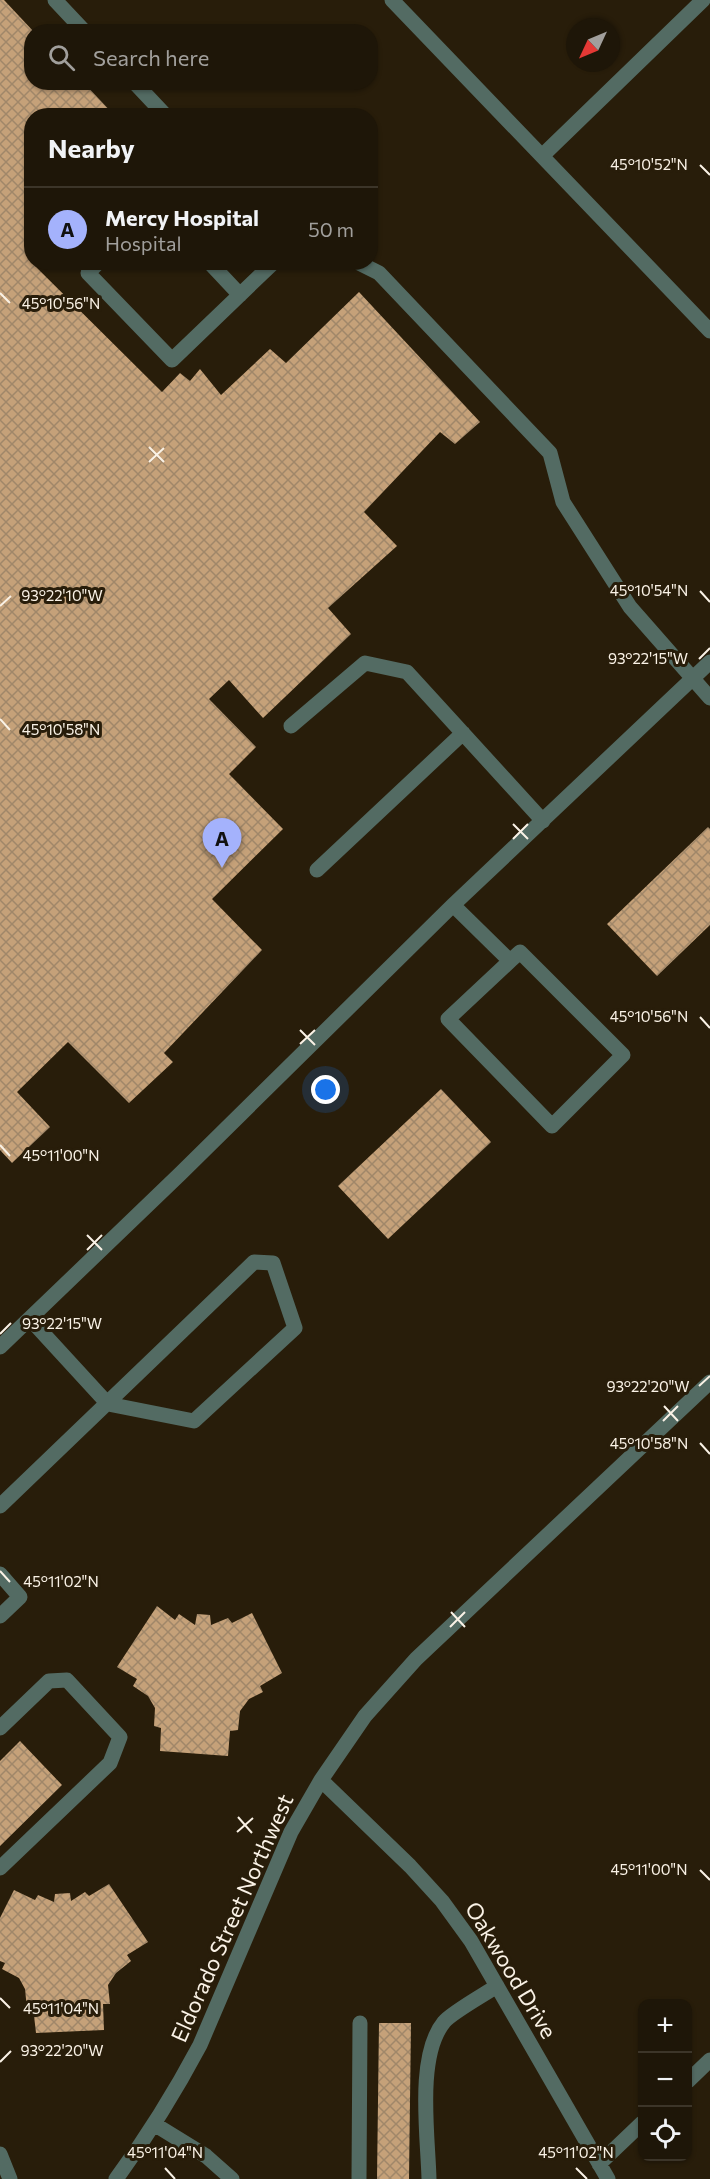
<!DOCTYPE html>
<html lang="en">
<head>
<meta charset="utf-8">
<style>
  :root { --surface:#1e1608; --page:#2b2316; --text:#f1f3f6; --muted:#a19f9c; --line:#3c3529; --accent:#a4b2fc }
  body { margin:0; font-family:Commissioner,sans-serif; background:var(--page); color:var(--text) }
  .controls { position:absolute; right:18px; bottom:18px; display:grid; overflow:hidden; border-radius:12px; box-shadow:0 2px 4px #0004 }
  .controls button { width:54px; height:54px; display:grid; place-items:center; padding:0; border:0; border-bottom:2px solid var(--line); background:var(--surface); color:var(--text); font:30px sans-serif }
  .compass { position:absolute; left:566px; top:18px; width:54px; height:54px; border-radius:50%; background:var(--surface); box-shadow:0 2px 4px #0004; rotate:226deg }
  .you { position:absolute; left:326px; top:1090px; width:21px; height:21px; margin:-15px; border:4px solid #fff; border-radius:50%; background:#1a73e8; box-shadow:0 0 0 9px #1a73e833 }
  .badge { display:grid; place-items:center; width:39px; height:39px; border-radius:50%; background:var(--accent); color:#111; font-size:20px; font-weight:700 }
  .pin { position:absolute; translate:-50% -50px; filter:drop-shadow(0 2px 3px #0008) }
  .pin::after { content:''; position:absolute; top:32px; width:21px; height:18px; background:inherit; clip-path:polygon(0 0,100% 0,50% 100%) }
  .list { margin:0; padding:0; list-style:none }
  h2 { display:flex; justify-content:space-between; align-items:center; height:78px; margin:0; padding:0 24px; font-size:26px }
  h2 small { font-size:20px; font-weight:400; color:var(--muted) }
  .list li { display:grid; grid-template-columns:39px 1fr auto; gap:18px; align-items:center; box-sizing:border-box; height:84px; padding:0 24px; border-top:2px solid var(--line) }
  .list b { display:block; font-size:22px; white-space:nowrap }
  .list p { margin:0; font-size:20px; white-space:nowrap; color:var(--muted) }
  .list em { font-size:20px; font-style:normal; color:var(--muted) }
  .icon { flex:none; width:33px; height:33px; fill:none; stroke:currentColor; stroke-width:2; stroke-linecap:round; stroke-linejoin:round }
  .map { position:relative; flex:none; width:710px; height:2179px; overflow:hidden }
  .search { position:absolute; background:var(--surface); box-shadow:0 2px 4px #0004; left:24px; top:24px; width:354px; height:66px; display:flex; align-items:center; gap:15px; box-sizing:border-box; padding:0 21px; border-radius:24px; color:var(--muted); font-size:22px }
  .panel { position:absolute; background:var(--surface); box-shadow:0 2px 4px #0004; left:24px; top:108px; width:354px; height:162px; border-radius:24px }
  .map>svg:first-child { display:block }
  .building { fill:url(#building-cross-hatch) }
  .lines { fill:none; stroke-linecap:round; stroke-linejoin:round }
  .minor { stroke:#536b63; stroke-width:15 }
  .ticks { fill:none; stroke:#faf2e6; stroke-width:2 }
  .labels { text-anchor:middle; stroke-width:6; stroke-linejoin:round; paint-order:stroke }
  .street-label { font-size:22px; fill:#faf2e6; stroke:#281d0a }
  .ticks-label { font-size:15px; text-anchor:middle; fill:#faf2e6; stroke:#281d0a; stroke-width:6; stroke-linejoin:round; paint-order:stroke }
</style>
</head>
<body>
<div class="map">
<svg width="710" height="2179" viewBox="0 0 710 2179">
  <defs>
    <pattern id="building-cross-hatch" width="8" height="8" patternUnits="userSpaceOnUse" patternTransform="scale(1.5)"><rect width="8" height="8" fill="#c5a179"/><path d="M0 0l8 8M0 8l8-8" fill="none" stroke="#a08769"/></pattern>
  </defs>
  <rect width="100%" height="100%" fill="#281d0a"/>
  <!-- building -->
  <path class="building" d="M0,0H4L34,32H32V82H83L115,116H32V262H39L35,266L162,392L180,373L190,381L200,369L221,395L270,349L286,363L359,292L480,422L455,444L440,432L364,512L397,546L328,608L351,634L263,718L229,680L209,699L256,747L229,774L283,829L212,899L262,950L164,1053L173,1062L129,1103L68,1042L17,1092L50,1127L12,1163L0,1150Z
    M708,827L710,829V925L657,976L607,924Z
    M441,1089L491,1142L388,1239L338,1186Z
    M157,1606L175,1620L179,1614L195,1625L197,1614L210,1615L211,1625L228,1618L232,1623L252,1613L282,1673L260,1686L263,1692L249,1699L240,1711L238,1730L230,1731L228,1756L160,1751L161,1728L154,1726L155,1708L148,1696L133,1686L137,1679L117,1667Z
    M20,1741L62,1785L0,1846V1761Z
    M109,1884L148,1942L127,1955L131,1961L116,1973L108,1985L110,2004H103L104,2030L36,2033L33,2007L27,2009L25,1989L19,1978L2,1969L5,1963L0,1961V1918L14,1890L35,1900L38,1895L54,1902L55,1894L70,1893L71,1901L85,1892L89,1896Z
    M379,2023H411L409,2179H377Z"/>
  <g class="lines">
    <!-- minor -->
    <path class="minor" d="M55,0L85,32
      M392,0L710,331
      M134,82L166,116
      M542,156L703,0
      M99,262L88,273L172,360L274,262
      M209,262L240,295
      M357,262L379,273L550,453L563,502L630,607L710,698
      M291,726L365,663L407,672L543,821
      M317,870L463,733
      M453,905L510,961L448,1019L552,1126L623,1055L520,952L510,961
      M0,1347L180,1174L453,905L710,662
      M0,1506L254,1262L273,1263L295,1328L194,1421L108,1404L30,1319
      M0,1574L20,1597L0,1616
      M0,1728L49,1681L67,1680L120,1737L110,1763L0,1868
      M321,1780L410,1866L442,1901L471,1941L608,2179
      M688,2081L710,2060
      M154,2124L206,2156L232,2179
      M0,2154L10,2179
      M599,2164L642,2123
      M116,2179C147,2137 175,2092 200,2045L291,1832L321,1780L365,1716L416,1659L710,1382
      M359,2179L360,2023
      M429,2179C428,2136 416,2056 444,2022C451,2013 485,1994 497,1986"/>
  </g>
  <!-- ticks -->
  <path class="ticks" d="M700,165L710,175M0,293L10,303M149,447L164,462M149,462L164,448M700,591L710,602M0,606L11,596M699,659L710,648M0,719L10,730M513,824L528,839M513,839L528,824M700,1017L710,1028M300,1030L315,1045M300,1044L315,1030M0,1145L10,1156M87,1235L102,1250M87,1250L102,1235M0,1334L11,1323M699,1386L710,1376M664,1406L678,1421M663,1421L678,1406M700,1443L710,1454M0,1571L10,1582M451,1612L465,1627M450,1627L465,1612M238,1817L252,1833M237,1832L253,1818M700,1870L710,1880M0,1998L10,2008M0,2062L11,2051M165,2168L175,2179M576,2168L587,2179"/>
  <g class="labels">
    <!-- street labels -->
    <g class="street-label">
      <text transform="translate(232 1918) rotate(-66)" y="8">Eldorado Street Northwest</text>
      <text transform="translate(511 1970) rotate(59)" y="8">Oakwood Drive</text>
    </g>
  </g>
  <g class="ticks-label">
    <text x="649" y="170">45°10'52"N</text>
    <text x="61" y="309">45°10'56"N</text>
    <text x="649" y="596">45°10'54"N</text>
    <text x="62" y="601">93°22'10"W</text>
    <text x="648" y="664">93°22'15"W</text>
    <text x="61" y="735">45°10'58"N</text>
    <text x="649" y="1022">45°10'56"N</text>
    <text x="61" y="1161">45°11'00"N</text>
    <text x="62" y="1329">93°22'15"W</text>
    <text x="648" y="1392">93°22'20"W</text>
    <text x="649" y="1449">45°10'58"N</text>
    <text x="61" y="1587">45°11'02"N</text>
    <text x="649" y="1875">45°11'00"N</text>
    <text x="61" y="2014">45°11'04"N</text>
    <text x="62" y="2056">93°22'20"W</text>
    <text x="165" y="2158">45°11'04"N</text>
    <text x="576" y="2158">45°11'02"N</text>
  </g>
</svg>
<div class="controls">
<button>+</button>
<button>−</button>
<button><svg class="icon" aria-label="locate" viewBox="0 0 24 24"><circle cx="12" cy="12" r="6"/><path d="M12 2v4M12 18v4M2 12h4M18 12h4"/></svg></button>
</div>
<svg class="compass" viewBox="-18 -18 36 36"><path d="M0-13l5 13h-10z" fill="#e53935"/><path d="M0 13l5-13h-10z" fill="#a19f9c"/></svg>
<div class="you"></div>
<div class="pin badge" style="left:222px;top:868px">A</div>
<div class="search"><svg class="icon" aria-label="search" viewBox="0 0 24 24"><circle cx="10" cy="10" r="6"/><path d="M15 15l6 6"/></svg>Search here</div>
<section class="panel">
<h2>Nearby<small></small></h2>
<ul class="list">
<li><span class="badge">A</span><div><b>Mercy Hospital</b><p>Hospital</p></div><em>50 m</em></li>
</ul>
</section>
</div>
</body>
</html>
